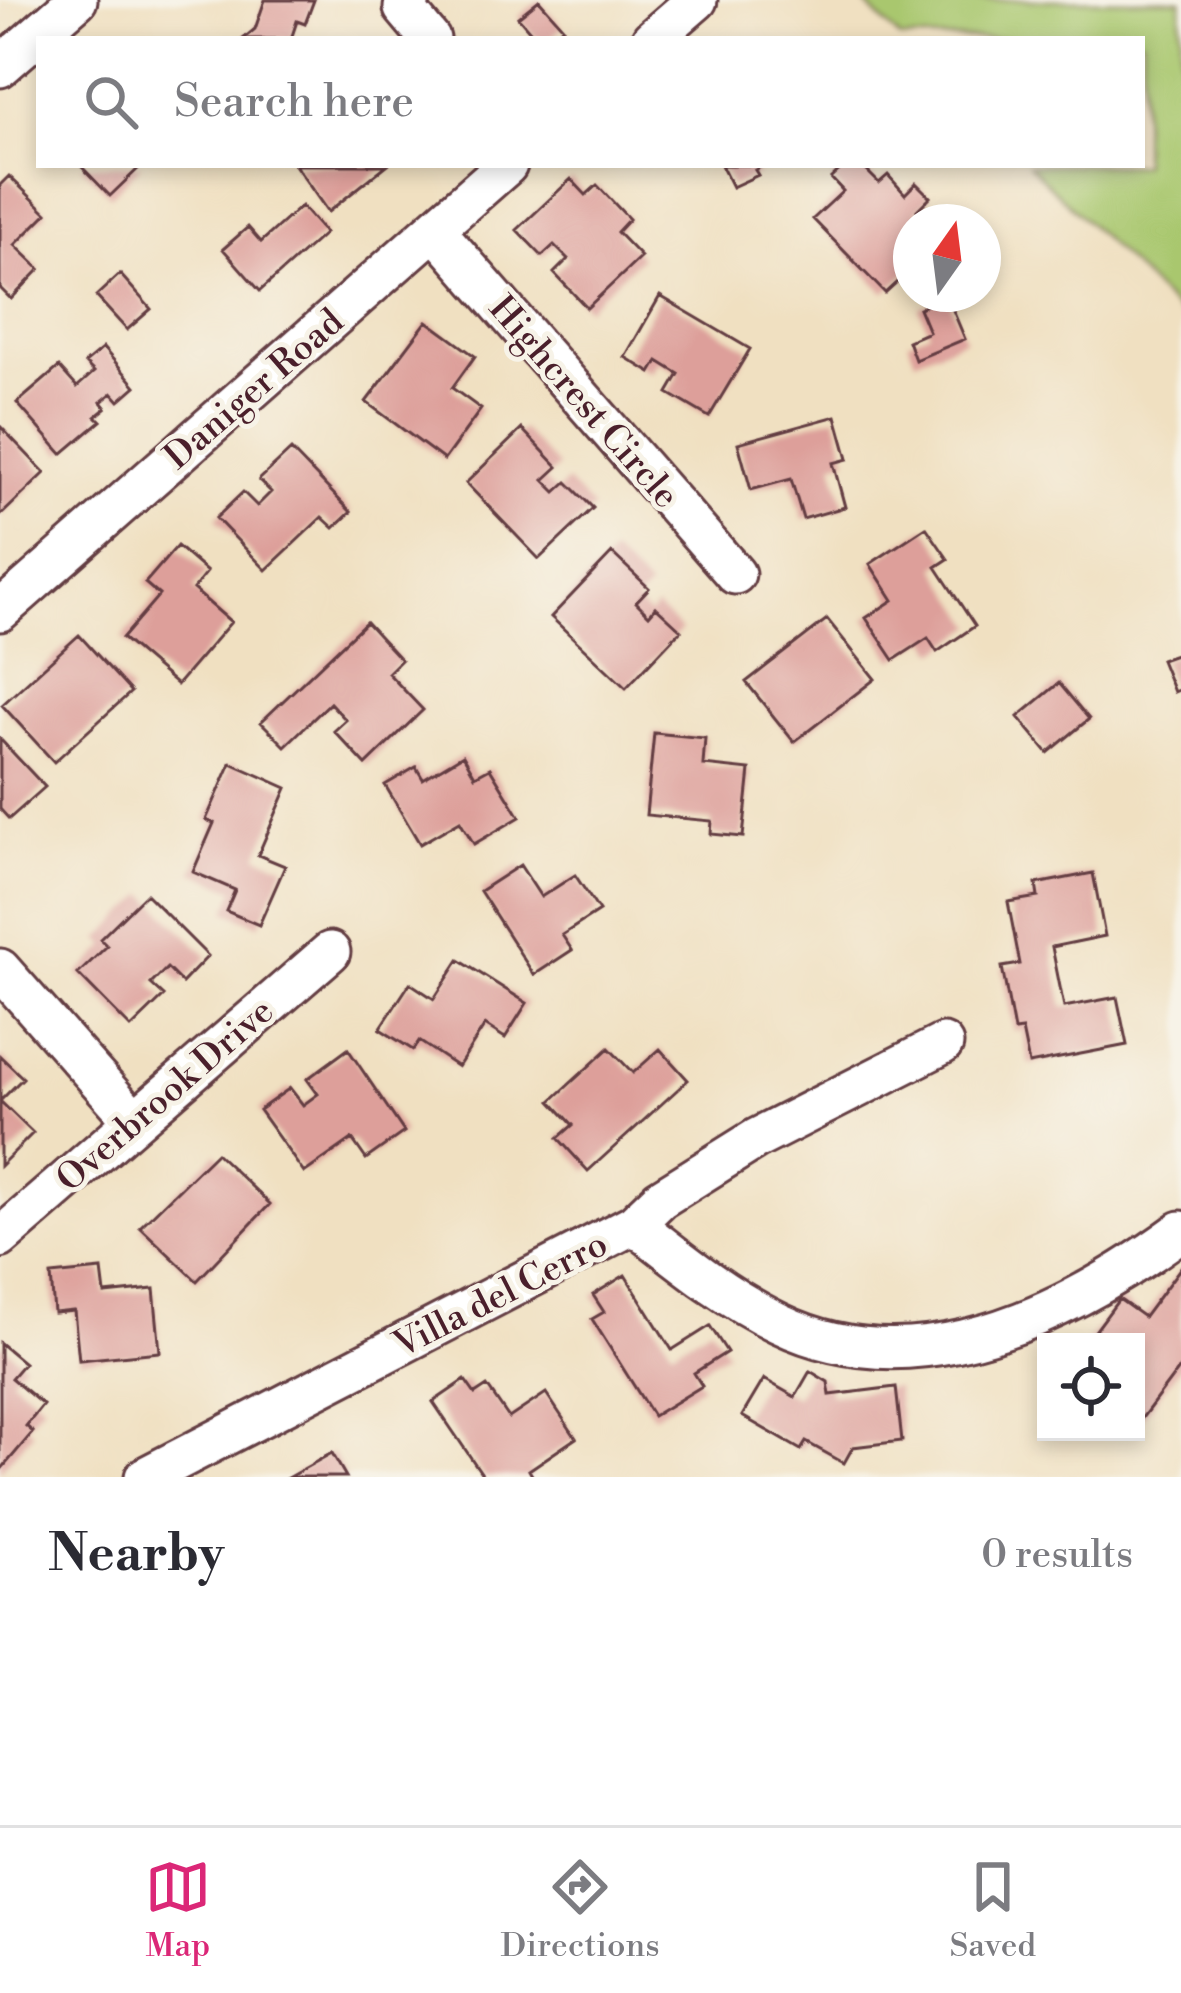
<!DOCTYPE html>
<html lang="en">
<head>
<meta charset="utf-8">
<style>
  :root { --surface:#fff; --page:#f2f2f3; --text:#2b2b33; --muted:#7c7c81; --line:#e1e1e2; --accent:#db2777 }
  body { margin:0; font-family:"Libre Bodoni",serif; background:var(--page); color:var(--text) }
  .controls { position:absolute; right:36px; bottom:36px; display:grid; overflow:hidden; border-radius:0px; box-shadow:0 6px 18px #0003 }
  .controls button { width:108px; height:108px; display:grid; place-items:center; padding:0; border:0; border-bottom:3px solid var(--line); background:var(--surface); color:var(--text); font:60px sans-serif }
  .compass { position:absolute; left:893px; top:204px; width:108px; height:108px; border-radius:50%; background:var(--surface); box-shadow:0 6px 18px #0003; rotate:14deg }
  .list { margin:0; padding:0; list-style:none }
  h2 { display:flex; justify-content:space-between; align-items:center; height:156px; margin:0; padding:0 48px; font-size:51px }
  h2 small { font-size:39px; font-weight:400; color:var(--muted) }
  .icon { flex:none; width:66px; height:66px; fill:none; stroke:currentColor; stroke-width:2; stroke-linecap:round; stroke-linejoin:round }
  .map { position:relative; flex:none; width:1181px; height:1477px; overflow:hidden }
  .search { position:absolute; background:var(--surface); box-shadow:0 6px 18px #0003; left:36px; right:36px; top:36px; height:132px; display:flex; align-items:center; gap:30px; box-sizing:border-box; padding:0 42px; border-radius:0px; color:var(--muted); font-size:45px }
  .sheet { height:348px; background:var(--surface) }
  nav { display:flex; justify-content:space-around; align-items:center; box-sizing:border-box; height:168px; border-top:3px solid var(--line); background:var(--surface); font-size:33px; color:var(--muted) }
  nav a { display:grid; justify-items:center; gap:6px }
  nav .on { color:var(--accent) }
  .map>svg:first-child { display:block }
  .green { fill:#a9c76e; stroke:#7a734c; stroke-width:3 }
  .building { fill:#dd9f9a }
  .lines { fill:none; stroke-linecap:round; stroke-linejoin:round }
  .minor-casing { stroke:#633c42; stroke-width:45 }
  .minor { stroke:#fff; stroke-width:39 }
  .labels { text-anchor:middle; stroke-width:10; stroke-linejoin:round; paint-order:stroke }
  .street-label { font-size:36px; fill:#4a1f2b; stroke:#f7f3e8 }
</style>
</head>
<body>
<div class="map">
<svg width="1181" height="1477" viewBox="0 0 1181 1477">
  <rect width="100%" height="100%" fill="#f7f3e8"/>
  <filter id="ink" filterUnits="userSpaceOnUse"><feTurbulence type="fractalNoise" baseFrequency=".00833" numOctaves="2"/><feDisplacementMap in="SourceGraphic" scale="24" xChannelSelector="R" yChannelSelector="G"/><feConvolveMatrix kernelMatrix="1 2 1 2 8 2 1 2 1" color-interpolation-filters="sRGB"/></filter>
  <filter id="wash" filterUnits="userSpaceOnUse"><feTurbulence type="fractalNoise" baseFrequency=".004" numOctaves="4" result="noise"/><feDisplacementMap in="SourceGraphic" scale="48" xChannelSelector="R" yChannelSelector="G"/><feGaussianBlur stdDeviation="2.7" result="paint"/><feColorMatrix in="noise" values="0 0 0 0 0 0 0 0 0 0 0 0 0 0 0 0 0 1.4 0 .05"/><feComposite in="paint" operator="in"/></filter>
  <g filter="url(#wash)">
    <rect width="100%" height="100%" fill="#f0e0c1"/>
    <!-- green -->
    <path class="green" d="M861,0H1181V315L1029,165H1142V39H901Z"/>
    <g id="blocks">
      <!-- building -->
      <path class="building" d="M265,0H314L305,24L297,21L291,39H243L255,29Z
        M539,0L563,27L549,39H537L518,17Z
        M80,165H142L110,196Z
        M295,165H387L328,212Z
        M721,165H764L755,170L758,175L732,187Z
        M845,165H861L879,183L888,175L905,194L916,183L930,197L917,210L928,222H911V269L885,293L813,219L843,191L831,178Z
        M9,176L47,213L15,245L40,269L11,299L0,288V185Z
        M571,179L586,195L597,185L629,219L617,232L641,257L587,308L554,273L568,259L554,245L542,256L517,230Z
        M301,206L325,233L260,291L223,249L248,227L261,242Z
        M120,274L151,309L127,330L96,296Z
        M660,296L750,349L709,417L668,393L679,374L658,361L651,373L625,357Z
        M947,296L965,339L915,360L908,341L929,332L919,308Z
        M427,321L475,356L452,388L481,409L444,460L366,402Z
        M103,348L136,386L119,401L112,393L101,402L106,408L96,416L101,421L62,454L17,403L59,367L77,387L94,372L85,363Z
        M836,416L848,459L833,463L845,507L803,519L791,479L751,490L738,443Z
        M0,426L45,473L0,516Z
        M522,429L558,467L544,480L556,492L567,482L593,508L539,559L466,483Z
        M291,450L351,512L334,528L322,517L266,570L216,518L243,492L257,506L271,492L259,480Z
        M926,527L948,559L936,567L975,626L937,652L928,638L894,660L866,618L893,600L870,564Z
        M177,546L207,572L193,589L231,622L177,685L122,638L159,595L145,583Z
        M612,553L649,588L636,602L649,615L656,607L681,630L626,688L551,617Z
        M827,619L875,679L794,742L746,682Z
        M366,622L401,660L388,673L423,710L366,765L334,731L346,720L330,703L285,746L261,722Z
        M79,635L131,692L54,762L2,705Z
        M1181,653V689L1174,692L1161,660Z
        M1059,683L1089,719L1048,753L1018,717Z
        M654,733L705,738L703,765L750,770L743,837L711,834L712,821L646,815Z
        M0,739L45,787L9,819L0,809Z
        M463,755L475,776L490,768L520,817L474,844L460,821L420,844L385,785L416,767L423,779Z
        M231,763L287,788L258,855L285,866L259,925L226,911L235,890L193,872L214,823L206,820Z
        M520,865L541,897L575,875L599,911L562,935L572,950L534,975L480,891Z
        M1093,873L1105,936L1052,947L1064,1007L1117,997L1127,1045L1029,1064L1022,1030L1014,1031L1002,967L1020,964L1008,902L1038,897L1036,884Z
        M146,894L208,956L182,983L167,968L151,984L164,996L131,1028L78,974L107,946L100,939Z
        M459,960L527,1003L505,1038L485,1025L458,1067L419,1041L413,1050L380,1029L410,983L434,999Z
        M609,1048L633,1073L660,1049L688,1080L588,1171L558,1138L573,1125L551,1101Z
        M348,1049L404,1132L366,1159L352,1139L304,1173L259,1110L290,1088L303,1105L318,1094L307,1079Z
        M0,1056L23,1078L0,1101L33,1133L0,1166Z
        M216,1153L270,1204L197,1281L140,1227Z
        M1181,1267V1366L1136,1426V1342H1087L1119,1299L1144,1317Z
        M102,1270L105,1294L154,1289L160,1352L79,1360L74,1311L54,1313L51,1275Z
        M625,1275L672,1350L710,1326L727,1352L694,1373L702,1386L653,1416L592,1319L604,1312L593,1295Z
        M0,1343L24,1363L11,1378L43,1405L26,1426L33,1432L0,1471Z
        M810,1371L828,1382L830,1395L896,1387L902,1441L853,1447L844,1463L806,1442L801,1450L742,1416L764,1379L795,1397Z
        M465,1380L475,1394L487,1386L509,1418L546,1393L576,1438L529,1470L533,1477H484L433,1402Z
        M332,1453L346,1477H289Z"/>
    </g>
  </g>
  <g filter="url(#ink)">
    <use href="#blocks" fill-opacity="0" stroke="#633c42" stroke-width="3"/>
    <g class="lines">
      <defs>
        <path id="minor" d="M410,0L404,8L430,39
          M652,39L697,0
          M0,67L77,0
          M434,229L735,574
          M0,611L507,165
          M0,969L133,1119
          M634,1224L660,1199L756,1139L943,1044
          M0,1238L330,952
          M145,1477L634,1224C681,1261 725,1297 779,1323C918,1390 1068,1314 1181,1231"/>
      </defs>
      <!-- minor casing -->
      <use href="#minor" class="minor-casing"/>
      <!-- minor -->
      <use href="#minor" class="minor"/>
    </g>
  </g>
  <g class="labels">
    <!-- street labels -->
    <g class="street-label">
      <text transform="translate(253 388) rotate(-41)" y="13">Daniger Road</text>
      <text transform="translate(585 401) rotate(49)" y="13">Highcrest Circle</text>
      <text transform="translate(164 1094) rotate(-41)" y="13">Overbrook Drive</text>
      <text transform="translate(500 1293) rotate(-27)" y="13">Villa del Cerro</text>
    </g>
  </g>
</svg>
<div class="controls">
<button><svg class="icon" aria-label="locate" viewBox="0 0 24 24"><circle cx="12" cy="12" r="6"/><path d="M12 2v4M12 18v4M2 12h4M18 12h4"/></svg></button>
</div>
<svg class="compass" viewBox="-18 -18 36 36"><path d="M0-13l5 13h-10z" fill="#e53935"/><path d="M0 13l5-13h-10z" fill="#7c7c81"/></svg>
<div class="search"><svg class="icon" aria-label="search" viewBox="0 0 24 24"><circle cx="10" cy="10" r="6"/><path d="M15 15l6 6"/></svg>Search here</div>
</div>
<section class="sheet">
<h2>Nearby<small>0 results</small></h2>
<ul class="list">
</ul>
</section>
<nav>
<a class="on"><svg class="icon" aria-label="map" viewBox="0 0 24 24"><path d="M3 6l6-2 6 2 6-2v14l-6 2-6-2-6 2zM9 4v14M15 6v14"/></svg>Map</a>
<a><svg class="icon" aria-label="directions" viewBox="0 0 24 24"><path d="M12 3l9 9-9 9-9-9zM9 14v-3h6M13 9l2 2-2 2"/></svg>Directions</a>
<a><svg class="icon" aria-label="saved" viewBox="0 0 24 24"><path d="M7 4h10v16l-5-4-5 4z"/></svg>Saved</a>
</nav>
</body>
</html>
